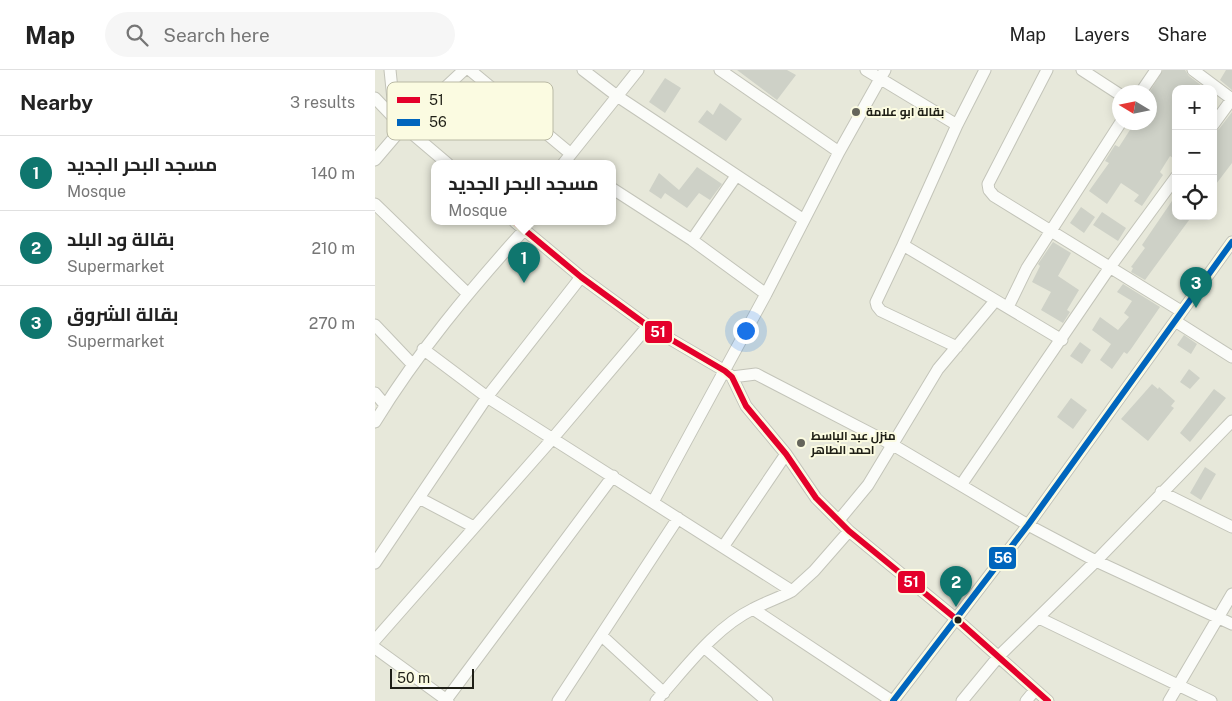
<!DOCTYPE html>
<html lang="en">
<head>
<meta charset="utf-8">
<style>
  :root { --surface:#fff; --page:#f6f6f6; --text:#222; --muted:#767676; --line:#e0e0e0; --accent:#0f766e }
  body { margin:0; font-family:"Public Sans",Cairo,sans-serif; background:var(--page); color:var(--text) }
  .controls { position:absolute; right:15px; top:15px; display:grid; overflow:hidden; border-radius:10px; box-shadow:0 2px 12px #0003 }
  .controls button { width:45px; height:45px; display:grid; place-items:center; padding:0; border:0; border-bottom:1px solid var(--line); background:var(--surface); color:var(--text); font:25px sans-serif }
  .compass { position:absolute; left:737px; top:15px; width:45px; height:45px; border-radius:50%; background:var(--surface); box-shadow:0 2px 12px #0003; rotate:280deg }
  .scale { position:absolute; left:15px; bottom:12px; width:84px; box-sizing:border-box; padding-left:5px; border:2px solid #1f1f16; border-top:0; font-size:14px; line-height:18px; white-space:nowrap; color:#1f1f16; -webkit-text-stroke:4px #fbfbe1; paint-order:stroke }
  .you { position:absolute; left:370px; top:260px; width:18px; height:18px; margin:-12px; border:4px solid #fff; border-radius:50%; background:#1a73e8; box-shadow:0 0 0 8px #1a73e833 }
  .badge { display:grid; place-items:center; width:32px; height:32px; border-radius:50%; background:var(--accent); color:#fff; font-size:16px; font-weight:700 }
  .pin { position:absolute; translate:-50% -41px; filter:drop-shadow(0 1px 2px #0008) }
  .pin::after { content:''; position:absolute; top:26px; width:18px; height:15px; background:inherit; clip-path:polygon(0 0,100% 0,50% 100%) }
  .popup { position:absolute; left:56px; top:90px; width:185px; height:65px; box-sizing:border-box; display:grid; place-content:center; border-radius:10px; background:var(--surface); filter:drop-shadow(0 1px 4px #0005); font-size:16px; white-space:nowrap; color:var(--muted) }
  .popup b { font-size:19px; color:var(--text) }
  .popup::after { content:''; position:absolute; left:50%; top:100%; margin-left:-10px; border:10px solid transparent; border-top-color:var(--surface) }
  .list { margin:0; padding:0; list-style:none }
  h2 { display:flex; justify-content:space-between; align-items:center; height:65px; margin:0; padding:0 20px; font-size:21px }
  h2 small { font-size:16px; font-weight:400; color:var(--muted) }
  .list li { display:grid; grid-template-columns:32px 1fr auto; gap:15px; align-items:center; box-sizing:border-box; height:75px; padding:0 20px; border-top:1px solid var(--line) }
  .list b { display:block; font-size:19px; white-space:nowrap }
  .list p { margin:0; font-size:16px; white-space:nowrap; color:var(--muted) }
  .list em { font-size:16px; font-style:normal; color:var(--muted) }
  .icon { flex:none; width:28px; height:28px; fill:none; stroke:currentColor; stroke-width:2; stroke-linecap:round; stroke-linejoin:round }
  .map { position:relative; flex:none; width:857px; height:631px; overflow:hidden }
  header { display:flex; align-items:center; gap:30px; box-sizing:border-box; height:70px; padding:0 25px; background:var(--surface); border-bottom:1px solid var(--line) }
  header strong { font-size:24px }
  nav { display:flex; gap:28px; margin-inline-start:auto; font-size:18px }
  .search { width:350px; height:45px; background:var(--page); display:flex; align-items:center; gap:12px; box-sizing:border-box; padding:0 18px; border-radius:28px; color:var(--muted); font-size:19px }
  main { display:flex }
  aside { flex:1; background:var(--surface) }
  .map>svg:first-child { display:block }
  .building { fill:#ced1c7 }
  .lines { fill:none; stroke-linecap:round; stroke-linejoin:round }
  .minor-casing { stroke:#c3c4b9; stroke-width:13 }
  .minor { stroke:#fbfcf9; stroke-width:11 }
  .bus-1-casing { stroke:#fbfbe1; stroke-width:10 }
  .bus-2-casing { stroke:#fbfbe1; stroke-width:10 }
  .bus-1 { stroke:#e4002b; stroke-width:6 }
  .bus-2 { stroke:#0065bd; stroke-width:6 }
  .poi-dot { fill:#65655b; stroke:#fbfbe1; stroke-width:2 }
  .bus-dot { fill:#1f1f16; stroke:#fbfbe1; stroke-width:2 }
  .labels { text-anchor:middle; stroke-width:4; stroke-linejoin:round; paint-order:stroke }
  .poi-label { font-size:12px; font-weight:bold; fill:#1f1f16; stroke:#fbfbe1; text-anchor:start }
  .key { fill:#fbfbe1; stroke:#b9b9a4; stroke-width:1 }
  .key-label { font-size:14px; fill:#1f1f16 }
  .line-badge { stroke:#fbfbe1; stroke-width:2 }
  .badge-label { font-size:14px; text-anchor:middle; font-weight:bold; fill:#fff }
</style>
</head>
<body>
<header>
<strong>Map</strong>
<div class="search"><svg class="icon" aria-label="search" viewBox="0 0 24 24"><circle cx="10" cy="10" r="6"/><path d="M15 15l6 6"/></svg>Search here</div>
<nav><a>Map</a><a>Layers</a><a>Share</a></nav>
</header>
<main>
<aside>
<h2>Nearby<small>3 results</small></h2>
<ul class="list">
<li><span class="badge">1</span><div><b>مسجد البحر الجديد</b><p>Mosque</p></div><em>140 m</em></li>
<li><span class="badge">2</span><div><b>بقالة ود البلد</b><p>Supermarket</p></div><em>210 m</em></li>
<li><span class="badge">3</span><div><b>بقالة الشروق</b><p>Supermarket</p></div><em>270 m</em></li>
</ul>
</aside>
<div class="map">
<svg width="857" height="631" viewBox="0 0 857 631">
  <rect width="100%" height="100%" fill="#e7e8da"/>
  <!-- building -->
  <path class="building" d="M362,0H412L421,5L402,30Z
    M788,0H810L814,6L831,19H801V90L795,86L785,102L788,105L767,136L759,131L764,125L746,113L732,134L714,121L734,93L730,91L740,75L744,77L760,52H774V23Z
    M851,0H857V20L845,10Z
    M290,8L306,18L290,43L274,32Z
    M345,33L367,49L351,71L323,52L332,40L338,45Z
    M857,42V93L838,118V62L844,59Z
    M322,97L347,114L335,130L324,123L312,138L290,123L286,129L274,121L284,103L304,120Z
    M801,125V146H817L770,210L756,202L758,198L756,197L770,178L767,175Z
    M706,137L720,147L709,163L695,153Z
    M727,142L751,158L743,171L718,155Z
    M678,172L696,183L683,206L704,220L692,240L695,242L688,253L666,240L676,222L657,212L665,196L663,194Z
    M748,214L785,237L756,279L752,284L749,282L737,299L725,290L736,274L717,260L725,247L743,260L754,247L749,243L757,231L742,222Z
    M809,265L822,274L816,284L802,275Z
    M705,272L716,280L707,294L695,286Z
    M814,299L825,308L815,319L805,312Z
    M777,314L783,319L784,317L800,331L796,336L799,338L773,371L746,349Z
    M839,319L851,328L815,372L805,363Z
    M696,328L712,340L698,359L682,347Z
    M830,397L841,404L826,430L815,423Z"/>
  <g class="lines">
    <defs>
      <path id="minor" d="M15,0L20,49
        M95,0L196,84
        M208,0L242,26L429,150
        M345,0L464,82
        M491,0L582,55
        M610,0L582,55L528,175L687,270
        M672,0L613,114L614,120L619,126L806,241
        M707,0L744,24
        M818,0L857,29
        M766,22L781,0
        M0,28L20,49L73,94
        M838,55L857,29
        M0,90L29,56L89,0
        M188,94L263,0
        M238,119L317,170L391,224
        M0,134L92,223
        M140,152L206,207L273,256L350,301L357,307L371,336L411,384L441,428L474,461L580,548L673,631
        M317,170L361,106
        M528,175L501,232L502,236L506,241L582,277
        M633,237L652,198L746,52
        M800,251L857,287
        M0,255L38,295
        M48,279L112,327L417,521L439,501L474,461
        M357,307L381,304L518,375L653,455L721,491L857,554
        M0,323L10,335
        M0,352C43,282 94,221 149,160V153
        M586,415L735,197L801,107
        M786,422L857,457
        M44,428L99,457
        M278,432L391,224L464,82L510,0
        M464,450L493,415L563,299L620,231
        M348,477L411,384
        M0,493L112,327L206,207
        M378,539L517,631
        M664,548L836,631
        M227,566L289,623
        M0,570L178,368L273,256
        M329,577L392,631
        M0,578L73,631
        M71,630L238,406
        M183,631L303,448
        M281,631C310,599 339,558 378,539C391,532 404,528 417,521
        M518,631L653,455L857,172
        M587,631L624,586L721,491L857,351
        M651,631L660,620
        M794,631L857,524"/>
    </defs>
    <!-- minor casing -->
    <use href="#minor" class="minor-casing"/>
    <!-- minor -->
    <use href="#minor" class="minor"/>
    <defs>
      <path id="bus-1" d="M140,152L206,207L273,256L350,301L357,307L371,336L411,384L441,428L474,461L580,548L673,631"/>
      <path id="bus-2" d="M518,631L653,455L857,172"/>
    </defs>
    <!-- bus-1 casing -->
    <use href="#bus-1" class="bus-1-casing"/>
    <!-- bus-2 casing -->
    <use href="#bus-2" class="bus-2-casing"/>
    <!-- bus-1 -->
    <use href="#bus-1" class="bus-1"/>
    <!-- bus-2 -->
    <use href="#bus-2" class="bus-2"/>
  </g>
  <!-- markers -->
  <g class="poi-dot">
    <circle cx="481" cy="42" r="5"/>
    <circle cx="426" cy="373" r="5"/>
  </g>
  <circle class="bus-dot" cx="583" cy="550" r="4.5"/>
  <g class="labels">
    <!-- poi labels -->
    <g class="poi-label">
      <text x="491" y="46">بقالة ابو علامة</text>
      <text x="436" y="370">منزل عبد الباسط<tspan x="436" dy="14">احمد الطاهر</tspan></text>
    </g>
  </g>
  <!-- legend -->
  <rect x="12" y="12" width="166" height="58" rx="8" class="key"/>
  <rect x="22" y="27" width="23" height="6" fill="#e4002b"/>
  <rect x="22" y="49" width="23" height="7" fill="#0065bd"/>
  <g class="key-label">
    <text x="54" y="35">51</text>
    <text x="54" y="57">56</text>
  </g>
  <g class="line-badge">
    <rect x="269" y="250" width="29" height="24" rx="5" fill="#e4002b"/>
    <rect x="613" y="476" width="29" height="24" rx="5" fill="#0065bd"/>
    <rect x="522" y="500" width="29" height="24" rx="5" fill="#e4002b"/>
  </g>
  <g class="badge-label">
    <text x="283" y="267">51</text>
    <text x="628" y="493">56</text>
    <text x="536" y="517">51</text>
  </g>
</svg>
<div class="controls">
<button>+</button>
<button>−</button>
<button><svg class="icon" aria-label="locate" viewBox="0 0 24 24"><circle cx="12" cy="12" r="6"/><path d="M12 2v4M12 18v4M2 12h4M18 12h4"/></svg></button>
</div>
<svg class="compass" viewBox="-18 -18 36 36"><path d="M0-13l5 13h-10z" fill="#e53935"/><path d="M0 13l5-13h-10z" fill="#767676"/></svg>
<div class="scale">50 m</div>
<div class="you"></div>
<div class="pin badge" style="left:149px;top:213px">1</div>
<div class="popup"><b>مسجد البحر الجديد</b>Mosque</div>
<div class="pin badge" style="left:581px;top:537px">2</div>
<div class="pin badge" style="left:821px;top:238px">3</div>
</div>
</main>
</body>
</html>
